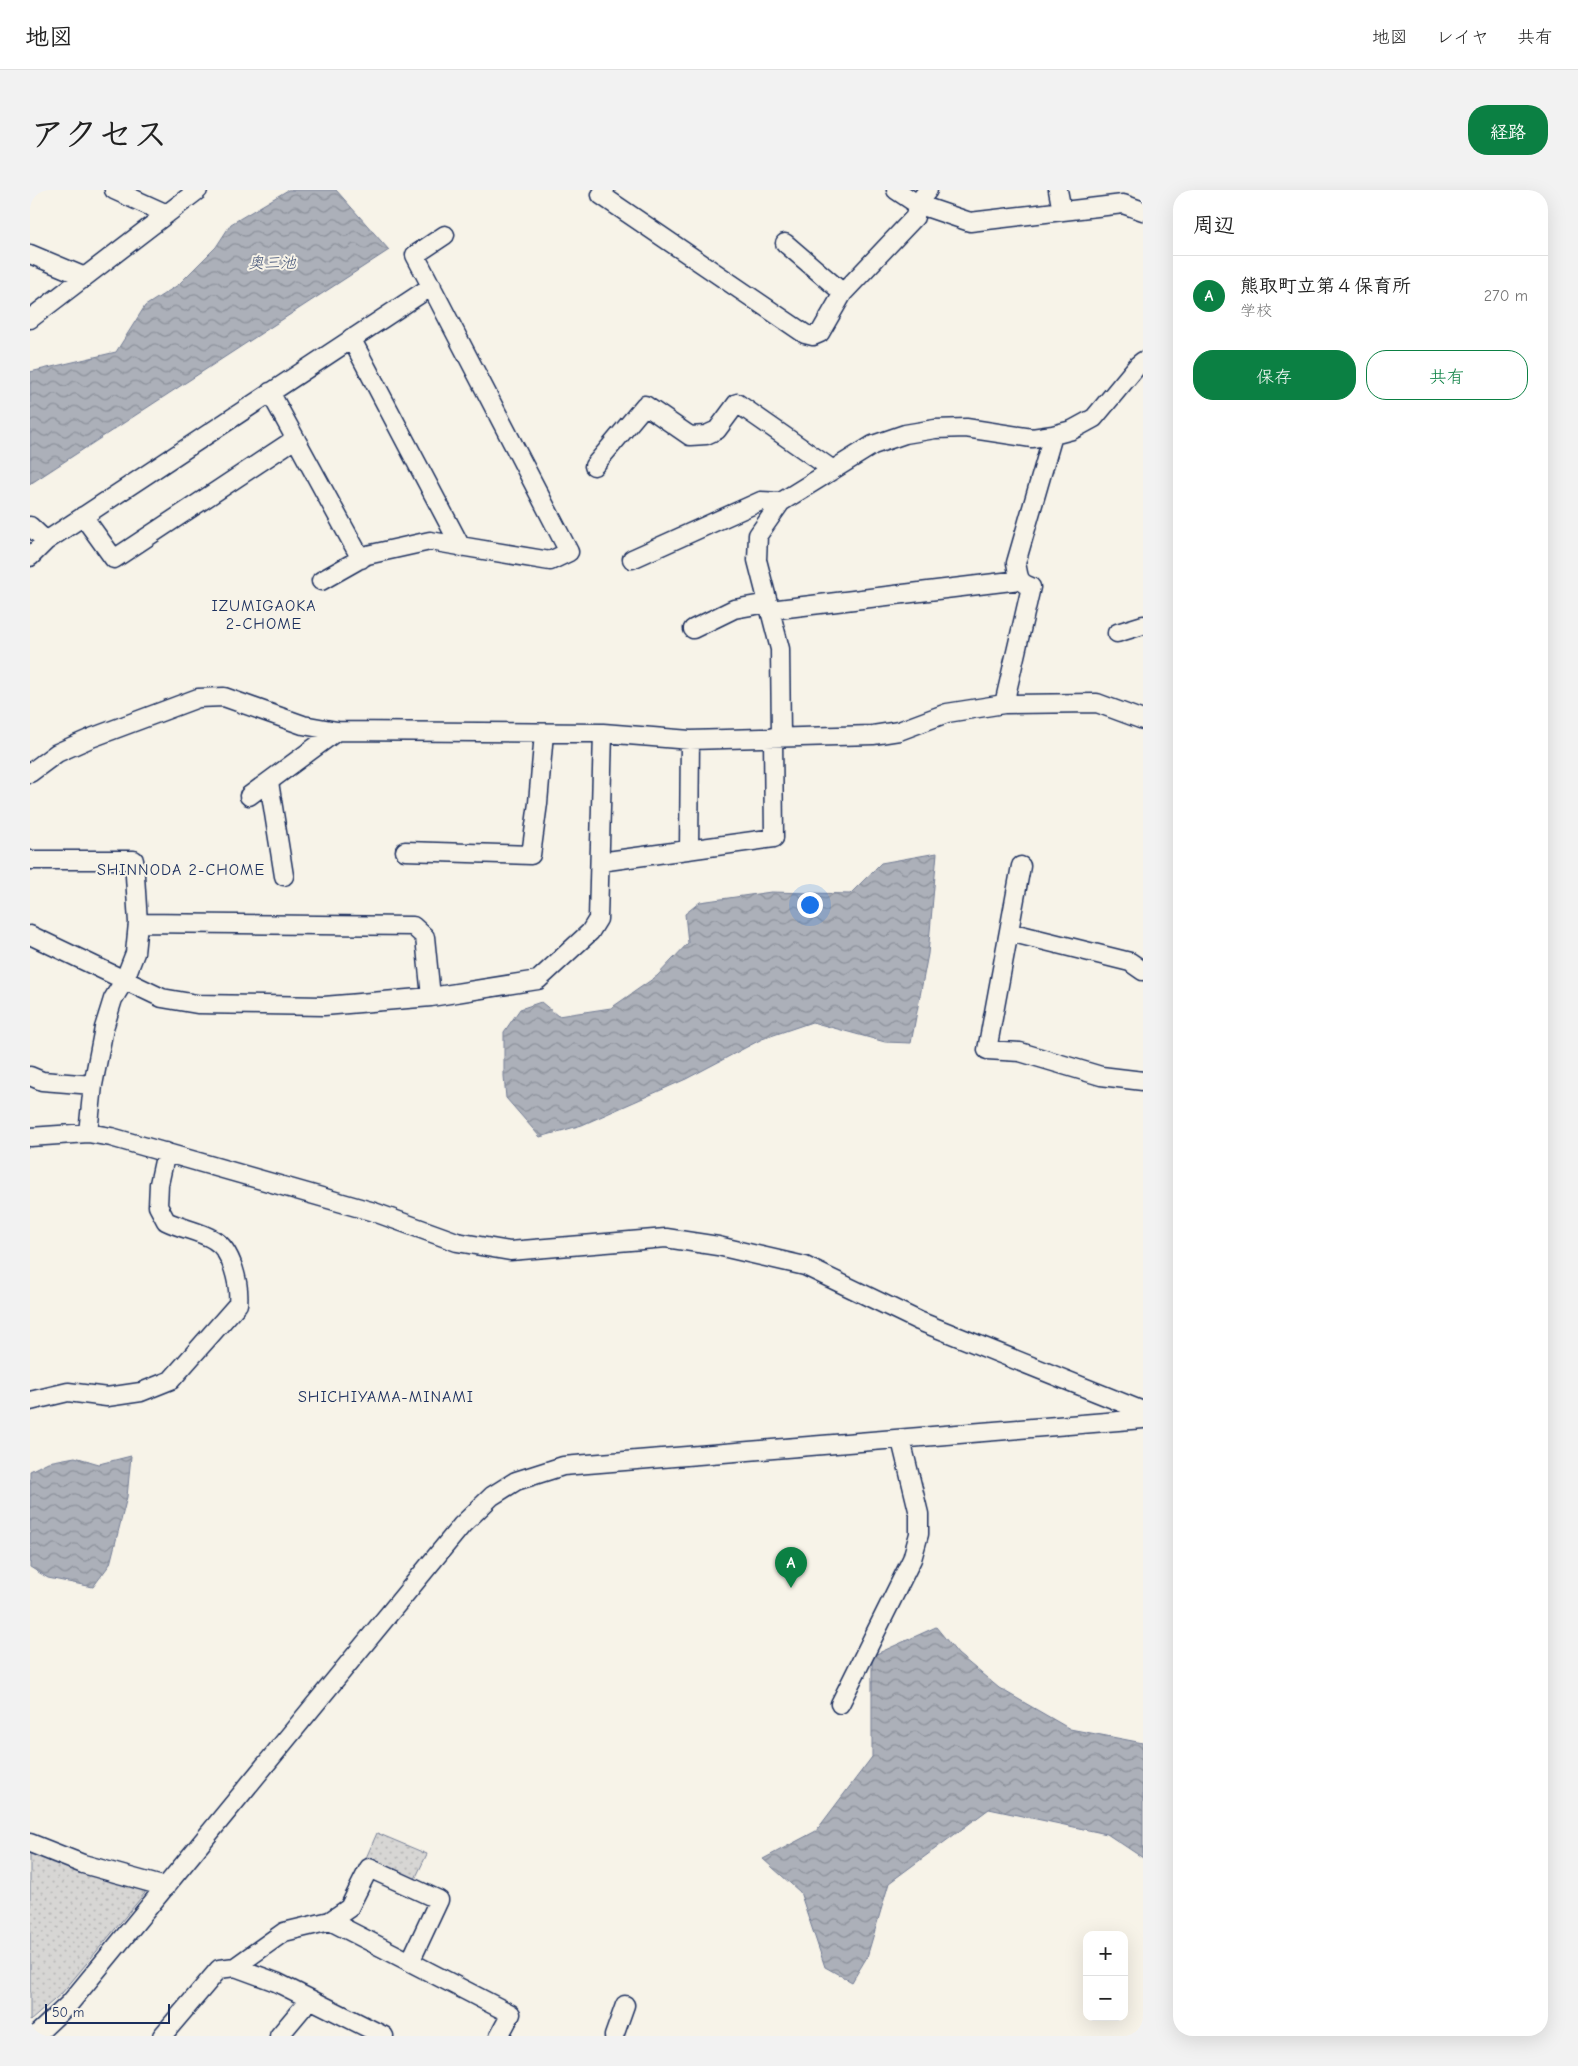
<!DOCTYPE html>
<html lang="ja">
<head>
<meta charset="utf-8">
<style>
  :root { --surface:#fff; --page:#f2f2f2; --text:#222; --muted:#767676; --line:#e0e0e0; --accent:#0b8043 }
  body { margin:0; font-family:"Comic Neue","Klee One",sans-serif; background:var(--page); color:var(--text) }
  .controls { position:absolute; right:15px; bottom:15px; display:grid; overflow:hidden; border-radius:10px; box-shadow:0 5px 20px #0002 }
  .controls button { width:45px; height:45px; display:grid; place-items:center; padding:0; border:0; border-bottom:1px solid var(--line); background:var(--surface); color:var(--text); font:25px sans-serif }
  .scale { position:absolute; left:15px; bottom:12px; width:125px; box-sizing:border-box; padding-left:5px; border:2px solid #1b2f5e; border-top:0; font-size:14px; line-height:18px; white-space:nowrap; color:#1b2f5e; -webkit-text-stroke:4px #f7f3e8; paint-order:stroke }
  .you { position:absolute; left:779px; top:714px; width:18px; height:18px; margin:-12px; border:4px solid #fff; border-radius:50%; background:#1a73e8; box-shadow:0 0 0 8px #1a73e833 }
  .badge { display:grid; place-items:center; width:32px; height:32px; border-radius:50%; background:var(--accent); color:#fff; font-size:16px; font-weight:700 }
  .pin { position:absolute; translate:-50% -41px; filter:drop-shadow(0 1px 2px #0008) }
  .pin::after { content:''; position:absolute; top:26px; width:18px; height:15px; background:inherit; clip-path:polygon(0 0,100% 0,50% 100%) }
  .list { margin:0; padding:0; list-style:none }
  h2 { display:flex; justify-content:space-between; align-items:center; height:65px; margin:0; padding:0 20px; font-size:21px }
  h2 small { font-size:16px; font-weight:400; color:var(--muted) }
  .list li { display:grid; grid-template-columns:32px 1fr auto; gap:15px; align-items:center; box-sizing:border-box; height:80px; padding:0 20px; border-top:1px solid var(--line) }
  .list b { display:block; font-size:19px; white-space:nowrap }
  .list p { margin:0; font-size:16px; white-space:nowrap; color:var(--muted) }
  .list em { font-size:16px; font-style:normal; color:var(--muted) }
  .actions { display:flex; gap:10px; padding:15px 20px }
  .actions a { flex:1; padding:11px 0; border:1px solid var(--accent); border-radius:20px; text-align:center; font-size:18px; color:var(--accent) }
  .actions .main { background:var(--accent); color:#fff }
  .map { position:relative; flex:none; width:1113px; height:1846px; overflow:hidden; border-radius:20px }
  header { display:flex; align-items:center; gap:30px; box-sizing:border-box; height:70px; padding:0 25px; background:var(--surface); border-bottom:1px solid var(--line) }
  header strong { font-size:24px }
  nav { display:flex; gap:28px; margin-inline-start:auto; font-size:18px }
  .intro { display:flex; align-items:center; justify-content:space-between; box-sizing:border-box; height:120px; padding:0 30px }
  h1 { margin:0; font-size:35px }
  .button { padding:12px 22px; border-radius:20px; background:var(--accent); color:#fff; font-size:18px; font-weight:700 }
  main { display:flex; gap:30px; padding:0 30px }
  aside { flex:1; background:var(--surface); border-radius:20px; box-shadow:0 5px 20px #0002 }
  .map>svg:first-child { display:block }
  .green { fill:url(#green-dots); stroke:#798299 }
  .water { fill:url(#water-waves); stroke:#727c95 }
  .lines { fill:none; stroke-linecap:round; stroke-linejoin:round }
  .minor-casing { stroke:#1b2f5e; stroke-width:21 }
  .minor { stroke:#f7f3e8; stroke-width:18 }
  .labels { text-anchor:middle; stroke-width:4; stroke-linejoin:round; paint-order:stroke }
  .water-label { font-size:16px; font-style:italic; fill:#465679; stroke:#f7f3e8 }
  .neighbourhood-label { font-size:16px; letter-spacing:1px; fill:#1b2f5e; stroke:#f7f3e8 }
</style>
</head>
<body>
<header>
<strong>地図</strong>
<nav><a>地図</a><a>レイヤ</a><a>共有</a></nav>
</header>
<div class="intro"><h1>アクセス</h1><a class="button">経路</a></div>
<main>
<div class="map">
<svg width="1113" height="1846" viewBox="0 0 1113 1846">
  <defs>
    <pattern id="green-dots" width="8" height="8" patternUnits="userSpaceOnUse" patternTransform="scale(1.25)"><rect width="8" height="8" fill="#d7d6d4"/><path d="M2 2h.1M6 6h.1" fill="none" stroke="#b8b8b8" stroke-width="1.8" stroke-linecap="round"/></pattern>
    <pattern id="water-waves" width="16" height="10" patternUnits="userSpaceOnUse" patternTransform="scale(1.25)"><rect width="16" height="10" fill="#acb0b9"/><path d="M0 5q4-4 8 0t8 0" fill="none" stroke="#8b909a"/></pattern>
  </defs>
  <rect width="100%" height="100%" fill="#f7f3e8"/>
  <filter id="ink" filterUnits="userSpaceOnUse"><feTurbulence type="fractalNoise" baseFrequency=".02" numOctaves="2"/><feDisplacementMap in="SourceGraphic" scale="10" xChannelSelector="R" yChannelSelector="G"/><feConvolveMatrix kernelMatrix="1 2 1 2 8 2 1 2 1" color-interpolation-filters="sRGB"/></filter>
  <g filter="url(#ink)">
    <!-- green -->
    <path class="green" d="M347,1643L397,1664L385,1689L336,1668Z
      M0,1659L114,1697L115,1703L32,1803L0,1831Z"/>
    <!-- water -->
    <path class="water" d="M258,0H306L359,60L0,294V182L86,162L115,116L148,95L186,57L201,34Z
      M907,663L898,764L881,853L855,852L782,832L732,849L656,889L552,935L510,947L476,908L474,886V842L490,819L511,812L528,826L581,818L627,786L658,753L655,724L670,712L741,702L820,704L851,673Z
      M101,1266L97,1307L80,1374L63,1397L18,1388L0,1377V1281L18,1272L45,1267L69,1274Z
      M906,1437L928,1464L969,1498L1040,1539L1113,1553V1668L1077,1644L959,1619L859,1693L837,1767L822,1792L795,1777L770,1702L733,1669L786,1641L842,1567V1466Z"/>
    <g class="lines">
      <defs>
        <path id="minor" d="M84,0L137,24
          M575,0L571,5L775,144L783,146L790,143L813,103
          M866,0L887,14L940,32L1093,14L1113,21
          M1028,0L1032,21
          M755,53L813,103L885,27L887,14L898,0
          M0,64L55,87
          M0,129L168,0
          M321,148L431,357
          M240,202L331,369
          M564,276L615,215L660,246L676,245L687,240L707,213L803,280
          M53,326L84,369L265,249
          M0,336L16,351
          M0,367L16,351L402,96
          M602,369L731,311L751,312
          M291,391L337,365L400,351L520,371L539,362L385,65L415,45
          M740,420L990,390
          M663,439L704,419L738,413
          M1087,443L1113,435
          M974,514L1001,397C987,392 989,386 986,373L1023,245
          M751,546L750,459L727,370L728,345L751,312L843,255L875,244L905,239L936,238L1002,248L1023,245L1042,240L1064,228L1108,175L1113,171
          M0,583L27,563L61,548L168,508L194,507L273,535L307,541L573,543L660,550L843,545L869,541L917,523L974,514L1067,513L1113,530
          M239,592L254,686
          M219,606L307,541
          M659,660L660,550
          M375,661L501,665L508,613L514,543
          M0,670H104L108,733L105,763L94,791L83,809L74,838L63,895L58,943
          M570,672L744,648L743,547
          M991,676L957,860L990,862L1071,886L1113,891
          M108,733L383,736L395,747L401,807
          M979,742L1100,772L1113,781
          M0,745L132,808L167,814L294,816L401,807L508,790L560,742L568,729L573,543
          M0,886L12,891L63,895
          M0,947L58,943L81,947L344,1022L427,1052L480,1061L636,1048L688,1056L775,1076L889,1131L1113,1221
          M0,1211L38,1202L77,1207L111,1202L141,1190L208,1114C210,1095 202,1060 184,1050C170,1041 152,1039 136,1031L128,1016L129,994L136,962
          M810,1514L882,1369L889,1344V1324L871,1250
          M0,1653L53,1674L136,1697
          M300,1731L380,1772
          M205,1777L246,1792L354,1846
          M5,1846L40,1813L432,1335L462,1306L486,1291L533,1276L1113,1229
          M132,1846L189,1779L205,1777L254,1742L300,1731L319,1718L339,1678L409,1710L380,1772L481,1824L469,1846
          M249,1846L280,1809
          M584,1846L595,1815"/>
      </defs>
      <!-- minor casing -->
      <use href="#minor" class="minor-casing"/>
      <!-- minor -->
      <use href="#minor" class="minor"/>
    </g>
  </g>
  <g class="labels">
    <!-- water labels -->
    <g class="water-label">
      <text x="242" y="78">奥三池</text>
    </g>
    <!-- neighbourhood labels -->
    <g class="neighbourhood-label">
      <text x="234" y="421">IZUMIGAOKA<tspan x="234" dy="18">2-CHOME</tspan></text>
      <text x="151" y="685">SHINNODA 2-CHOME</text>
      <text x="356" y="1212">SHICHIYAMA-MINAMI</text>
    </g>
  </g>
</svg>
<div class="controls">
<button>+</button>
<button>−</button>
</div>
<div class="scale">50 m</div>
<div class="you"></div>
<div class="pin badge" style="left:761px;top:1398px">A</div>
</div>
<aside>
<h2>周辺<small></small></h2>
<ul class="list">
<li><span class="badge">A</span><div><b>熊取町立第４保育所</b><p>学校</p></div><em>270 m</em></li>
</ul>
<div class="actions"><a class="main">保存</a><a>共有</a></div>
</aside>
</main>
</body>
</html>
